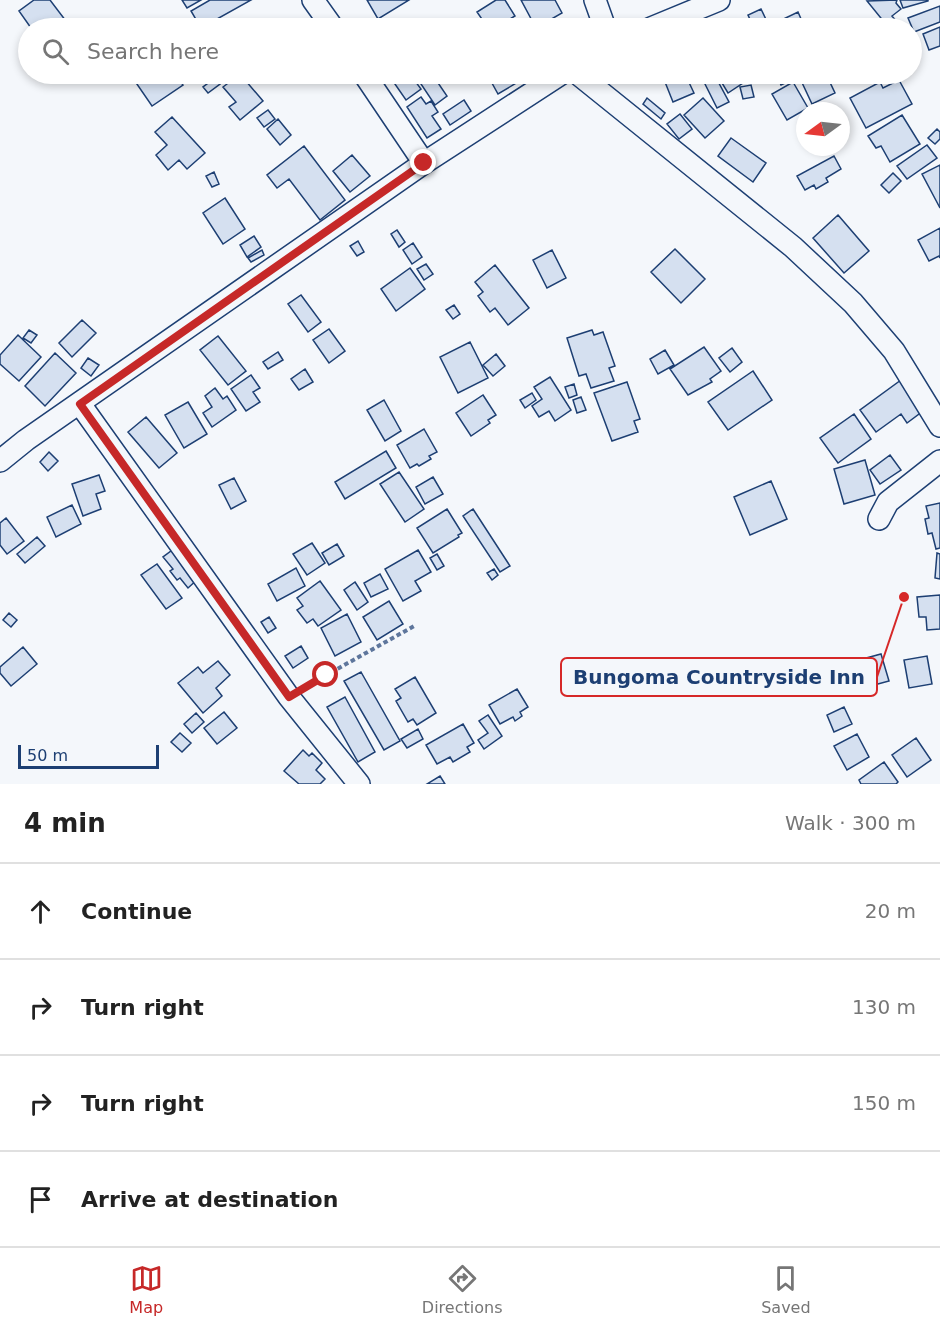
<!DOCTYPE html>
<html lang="en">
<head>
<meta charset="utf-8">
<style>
  :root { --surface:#fff; --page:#f2f2f2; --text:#222; --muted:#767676; --line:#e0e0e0; --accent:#c62828 }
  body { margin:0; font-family:"DejaVu Sans",sans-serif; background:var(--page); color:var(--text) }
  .compass { position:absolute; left:796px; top:102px; width:54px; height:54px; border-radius:50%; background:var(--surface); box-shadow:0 3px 9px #0003; rotate:255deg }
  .scale { position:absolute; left:18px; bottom:15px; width:141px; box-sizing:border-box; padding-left:6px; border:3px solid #1d3f73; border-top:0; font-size:16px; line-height:21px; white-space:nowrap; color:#1d3f73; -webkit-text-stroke:4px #f4f7fb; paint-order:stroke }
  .stop { position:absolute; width:18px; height:18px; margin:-14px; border:4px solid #c62828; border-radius:50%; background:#fff }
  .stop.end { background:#c62828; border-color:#fff; box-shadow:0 2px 6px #0008 }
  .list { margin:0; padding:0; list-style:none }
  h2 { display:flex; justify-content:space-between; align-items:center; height:78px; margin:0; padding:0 24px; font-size:26px }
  h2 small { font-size:20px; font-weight:400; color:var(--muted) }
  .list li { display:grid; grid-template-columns:39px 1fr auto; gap:18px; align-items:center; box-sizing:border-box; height:96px; padding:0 24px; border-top:2px solid var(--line) }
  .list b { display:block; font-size:22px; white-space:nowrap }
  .list em { font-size:20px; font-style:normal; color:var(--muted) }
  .icon { flex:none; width:33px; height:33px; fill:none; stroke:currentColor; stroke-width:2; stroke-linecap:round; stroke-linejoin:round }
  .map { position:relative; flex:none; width:940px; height:784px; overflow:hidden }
  .search { position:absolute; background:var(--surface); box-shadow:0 3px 9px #0003; left:18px; right:18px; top:18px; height:66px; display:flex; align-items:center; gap:15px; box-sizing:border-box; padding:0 21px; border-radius:33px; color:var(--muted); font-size:22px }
  .sheet { height:462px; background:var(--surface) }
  nav { display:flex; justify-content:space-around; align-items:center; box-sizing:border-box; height:84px; border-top:2px solid var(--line); background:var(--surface); font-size:16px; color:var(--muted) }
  nav a { display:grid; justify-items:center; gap:3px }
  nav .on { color:var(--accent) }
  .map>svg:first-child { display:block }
  .building { fill:#d5e0f0; stroke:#1d3f73; stroke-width:1.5 }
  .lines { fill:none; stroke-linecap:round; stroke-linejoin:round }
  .minor-casing { stroke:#1d3f73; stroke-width:24 }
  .path { stroke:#5e769c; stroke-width:4; stroke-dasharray:4.5 3; stroke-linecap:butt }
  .minor { stroke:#f4f7fb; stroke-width:21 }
  .route { stroke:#c62828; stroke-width:8 }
  .leader { fill:none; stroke:#d62828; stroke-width:2 }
  .callout-dot { fill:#d62828; stroke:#f4f7fb; stroke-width:2 }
  .callout { fill:#f4f7fb; stroke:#d62828; stroke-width:2 }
  .callout-label { font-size:20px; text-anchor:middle; font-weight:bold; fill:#1d3f73 }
</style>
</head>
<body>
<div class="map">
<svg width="940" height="784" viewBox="0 0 940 784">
  <rect width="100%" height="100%" fill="#f4f7fb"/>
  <!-- building -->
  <path class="building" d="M34,0H50L69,25L64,28H31L19,11Z
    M182,0H201L187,8Z
    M210,0H251L201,28L191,11Z
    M367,0H409L378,19Z
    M496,0H505L515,16L495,28H488L477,12Z
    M521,0H555L562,13L536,28Z
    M897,0L896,3L901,9L892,16L897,22L889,28L867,1Z
    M900,0H928V1L903,8Z
    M940,6V22L914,32L908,18Z
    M761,9L770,28H754L748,15Z
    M798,12L805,28H778L775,23Z
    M940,27V46L929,50L923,34Z
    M130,74H175L183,85L152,106Z
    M240,74L263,101L240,120L229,107L236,102L223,87Z
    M388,74H410L421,89L406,100Z
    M430,74H432L447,96L435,105L419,81Z
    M487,74H513L518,82L498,94Z
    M671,74H685L694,93L673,102L663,77Z
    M700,74H714L729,102L717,108Z
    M726,74H745L749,79L728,93L719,78Z
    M776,74H791L794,79L781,85Z
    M798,74H826L835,93L812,104Z
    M215,78L220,84L208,93L203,87Z
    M899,80L912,104L866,128L850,98L880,82L883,88Z
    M793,82L808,108L787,120L772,94Z
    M751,85L754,97L743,99L740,87Z
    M421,97L426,104L431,101L438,112L432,116L441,129L427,138L407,107Z
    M647,98L665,113L661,119L643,104Z
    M703,98L724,121L705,138L684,115Z
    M464,100L471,111L450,125L443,114Z
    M268,110L275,119L264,127L257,118Z
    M680,114L692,129L679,139L667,124Z
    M902,115L920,144L890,162L881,146L876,148L868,136Z
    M172,117L205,153L187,169L179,160L168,170L156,155L167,145L155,132Z
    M278,119L291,135L280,145L267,129Z
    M937,129L940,132V139L935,144L928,138Z
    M731,138L766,163L753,182L718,156Z
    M927,145L937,158L907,179L897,166Z
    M304,146L345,200L320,220L289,179L277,188L267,175Z
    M352,155L370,176L350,192L333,171Z
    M834,156L841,169L826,178L828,182L816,189L814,185L805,190L797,176Z
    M940,165V208L922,174Z
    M214,172L219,184L212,187L206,176Z
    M893,173L901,181L889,193L881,185Z
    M225,198L245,229L223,244L203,213Z
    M838,215L869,251L844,273L813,238Z
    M940,228V258L939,256L929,261L918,240Z
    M397,230L405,242L399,247L391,234Z
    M254,236L261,247L247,257L240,245Z
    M358,241L364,252L357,256L350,246Z
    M413,243L422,257L412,264L403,250Z
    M675,249L705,279L681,303L651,272Z
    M262,250L264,255L251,262L248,258Z
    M552,250L566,278L547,288L533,260Z
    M426,264L433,274L424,280L417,269Z
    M495,265L529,308L508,325L495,308L490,312L478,296L483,292L475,282Z
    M410,268L425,289L396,311L381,289Z
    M301,295L321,322L308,332L288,304Z
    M454,305L460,314L453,319L446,310Z
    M82,320L96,333L72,357L59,343Z
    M329,329L345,351L329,363L313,340Z
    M29,330L37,335L31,343L23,338Z
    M592,330L594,335L603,332L615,366L609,368L614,381L591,388L586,374L579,376L567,338Z
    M18,335L41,357L19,381L0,364V355Z
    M218,336L246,371L228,385L200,350Z
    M470,342L488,378L458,393L440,357Z
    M704,347L721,371L710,379L712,382L688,395L670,369Z
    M732,348L742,362L730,372L719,358Z
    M665,350L674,365L658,374L650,359Z
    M278,352L283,360L268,369L263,362Z
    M55,353L76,373L45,406L25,386Z
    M496,354L505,366L493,376L483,365Z
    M88,358L99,365L91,376L81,368Z
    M305,369L313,382L299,390L291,379Z
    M753,371L772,400L728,430L708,402Z
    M251,375L260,388L253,392L260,402L246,411L231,389Z
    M550,377L571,410L555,421L549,411L539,417L532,406L542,399L534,387Z
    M901,380L923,411L907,423L901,414L876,432L860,410Z
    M627,382L640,419L634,421L638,432L612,441L594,393Z
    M574,384L577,395L569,398L565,387Z
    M215,388L223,399L227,396L236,410L212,427L203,413L212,407L205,396Z
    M532,393L536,400L525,408L520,400Z
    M483,395L496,415L488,420L490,423L471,436L456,413Z
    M581,397L586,410L577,413L573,400Z
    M384,400L401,431L385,441L367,410Z
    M188,402L207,434L184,448L165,415Z
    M854,414L871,439L838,463L820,438Z
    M146,417L177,453L159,468L128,432Z
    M424,429L437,452L429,456L431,459L419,466L417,464L410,468L397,445Z
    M386,451L396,468L345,499L335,482Z
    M49,452L58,461L48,471L40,462Z
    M890,455L901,470L880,484L870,470Z
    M865,460L875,495L844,504L834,469Z
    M399,472L424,509L405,522L380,484Z
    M99,475L105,491L96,494L101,509L83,516L72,484Z
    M433,477L443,494L425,504L416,487Z
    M234,478L246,501L231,509L219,485Z
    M771,481L787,519L750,535L734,497Z
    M940,503V548L936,549L932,533L928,534L925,519L929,518L926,506Z
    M72,505L81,524L56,537L47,517Z
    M447,509L462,533L458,535L459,537L433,553L417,528Z
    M473,509L510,566L500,572L463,516Z
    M6,518L24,541L7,554L0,545V523Z
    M37,537L45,546L25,563L17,554Z
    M312,543L325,563L307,575L293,554Z
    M337,544L344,556L329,565L322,553Z
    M175,548L199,578L188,588L180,578L177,580L170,571L173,569L163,557Z
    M418,550L431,572L415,581L421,591L403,601L385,569Z
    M937,553L940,554V579L935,578Z
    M437,554L444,566L437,570L430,558Z
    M157,564L182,598L166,609L141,575Z
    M296,568L305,586L277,601L268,584Z
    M494,569L498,575L492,580L487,573Z
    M380,574L388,589L371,597L364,583Z
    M320,581L341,610L318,626L313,619L307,623L297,610L303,606L297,598Z
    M355,582L368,602L357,610L344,590Z
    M940,595V629L927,630L926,617H919L917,597Z
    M389,601L403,624L377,640L363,617Z
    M9,613L17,620L11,627L3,620Z
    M347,614L361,642L335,656L321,628Z
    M269,617L276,628L268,633L261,622Z
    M301,646L308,658L293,668L285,656Z
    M23,647L37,664L11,686L0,673V667Z
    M881,654L889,681L863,688L855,661Z
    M927,656L932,684L909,688L904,660Z
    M218,661L230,675L216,688L222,696L203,713L178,683L198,667L203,673Z
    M361,672L400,741L384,750L344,681Z
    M415,677L436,713L417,725L413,719L408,722L396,701L401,698L395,689Z
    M517,689L528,707L520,712L522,716L515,721L513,717L500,724L489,705Z
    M345,697L375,752L358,762L327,707Z
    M844,707L852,724L834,732L827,715Z
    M224,712L237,728L217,744L204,728Z
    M196,713L204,722L192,733L184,724Z
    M488,715L502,736L484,749L478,740L488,733L479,721Z
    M463,724L474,743L467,747L470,752L453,762L450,757L437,764L426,745Z
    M418,729L423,739L407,748L401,739Z
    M180,733L191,743L182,752L171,742Z
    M857,734L869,757L847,770L834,746Z
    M916,738L931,760L907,777L892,755Z
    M303,750L309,756L312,753L322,763L316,770L325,779L320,784H299L284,771Z
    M884,762L898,782L896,784H861L859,780Z
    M440,776L445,784H427Z"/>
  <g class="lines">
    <defs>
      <path id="minor" d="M313,0L333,28
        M595,0L605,28
        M651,28L719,0
        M364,74L424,163
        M578,74L793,247L853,303L894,351L940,426
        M80,404L289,697L359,784
        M0,461L26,440L424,163L561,74
        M879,519L888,502L940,461"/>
    </defs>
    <!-- minor casing -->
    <use href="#minor" class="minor-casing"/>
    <!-- path -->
    <path class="path" d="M305,687L416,625"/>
    <!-- minor -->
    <use href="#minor" class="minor"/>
  </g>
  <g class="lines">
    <!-- route -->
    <path class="route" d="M326,675L289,697L80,404L424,163"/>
  </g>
  <!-- callouts -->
  <path class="leader" d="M904 597L877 677"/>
  <circle class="callout-dot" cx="904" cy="597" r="6"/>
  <rect class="callout" x="561" y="658" width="316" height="38" rx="6"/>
  <g class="callout-label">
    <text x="719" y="684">Bungoma Countryside Inn</text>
  </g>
</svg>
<svg class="compass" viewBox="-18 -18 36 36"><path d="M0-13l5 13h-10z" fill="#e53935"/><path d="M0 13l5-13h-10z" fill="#767676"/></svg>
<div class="scale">50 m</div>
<div class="stop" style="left:326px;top:675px"></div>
<div class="stop end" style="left:424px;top:163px"></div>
<div class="search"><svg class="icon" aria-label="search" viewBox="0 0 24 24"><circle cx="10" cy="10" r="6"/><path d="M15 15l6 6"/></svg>Search here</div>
</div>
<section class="sheet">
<h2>4 min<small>Walk · 300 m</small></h2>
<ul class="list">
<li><svg class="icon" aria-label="ahead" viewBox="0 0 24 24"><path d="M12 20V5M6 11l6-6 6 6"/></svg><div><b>Continue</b></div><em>20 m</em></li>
<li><svg class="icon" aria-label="right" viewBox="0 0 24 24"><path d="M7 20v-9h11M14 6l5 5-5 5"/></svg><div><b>Turn right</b></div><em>130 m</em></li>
<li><svg class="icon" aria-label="right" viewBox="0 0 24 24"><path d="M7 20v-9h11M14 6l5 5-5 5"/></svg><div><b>Turn right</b></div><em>150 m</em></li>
<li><svg class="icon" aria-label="arrive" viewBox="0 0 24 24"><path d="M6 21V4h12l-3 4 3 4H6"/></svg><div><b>Arrive at destination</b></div></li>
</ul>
</section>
<nav>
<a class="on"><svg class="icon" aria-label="map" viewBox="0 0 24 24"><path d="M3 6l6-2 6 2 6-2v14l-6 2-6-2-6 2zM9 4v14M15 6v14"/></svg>Map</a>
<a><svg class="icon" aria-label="directions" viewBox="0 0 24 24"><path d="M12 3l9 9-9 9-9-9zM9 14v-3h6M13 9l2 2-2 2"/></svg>Directions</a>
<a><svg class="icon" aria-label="saved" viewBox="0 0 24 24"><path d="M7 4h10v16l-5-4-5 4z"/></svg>Saved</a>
</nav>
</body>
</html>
